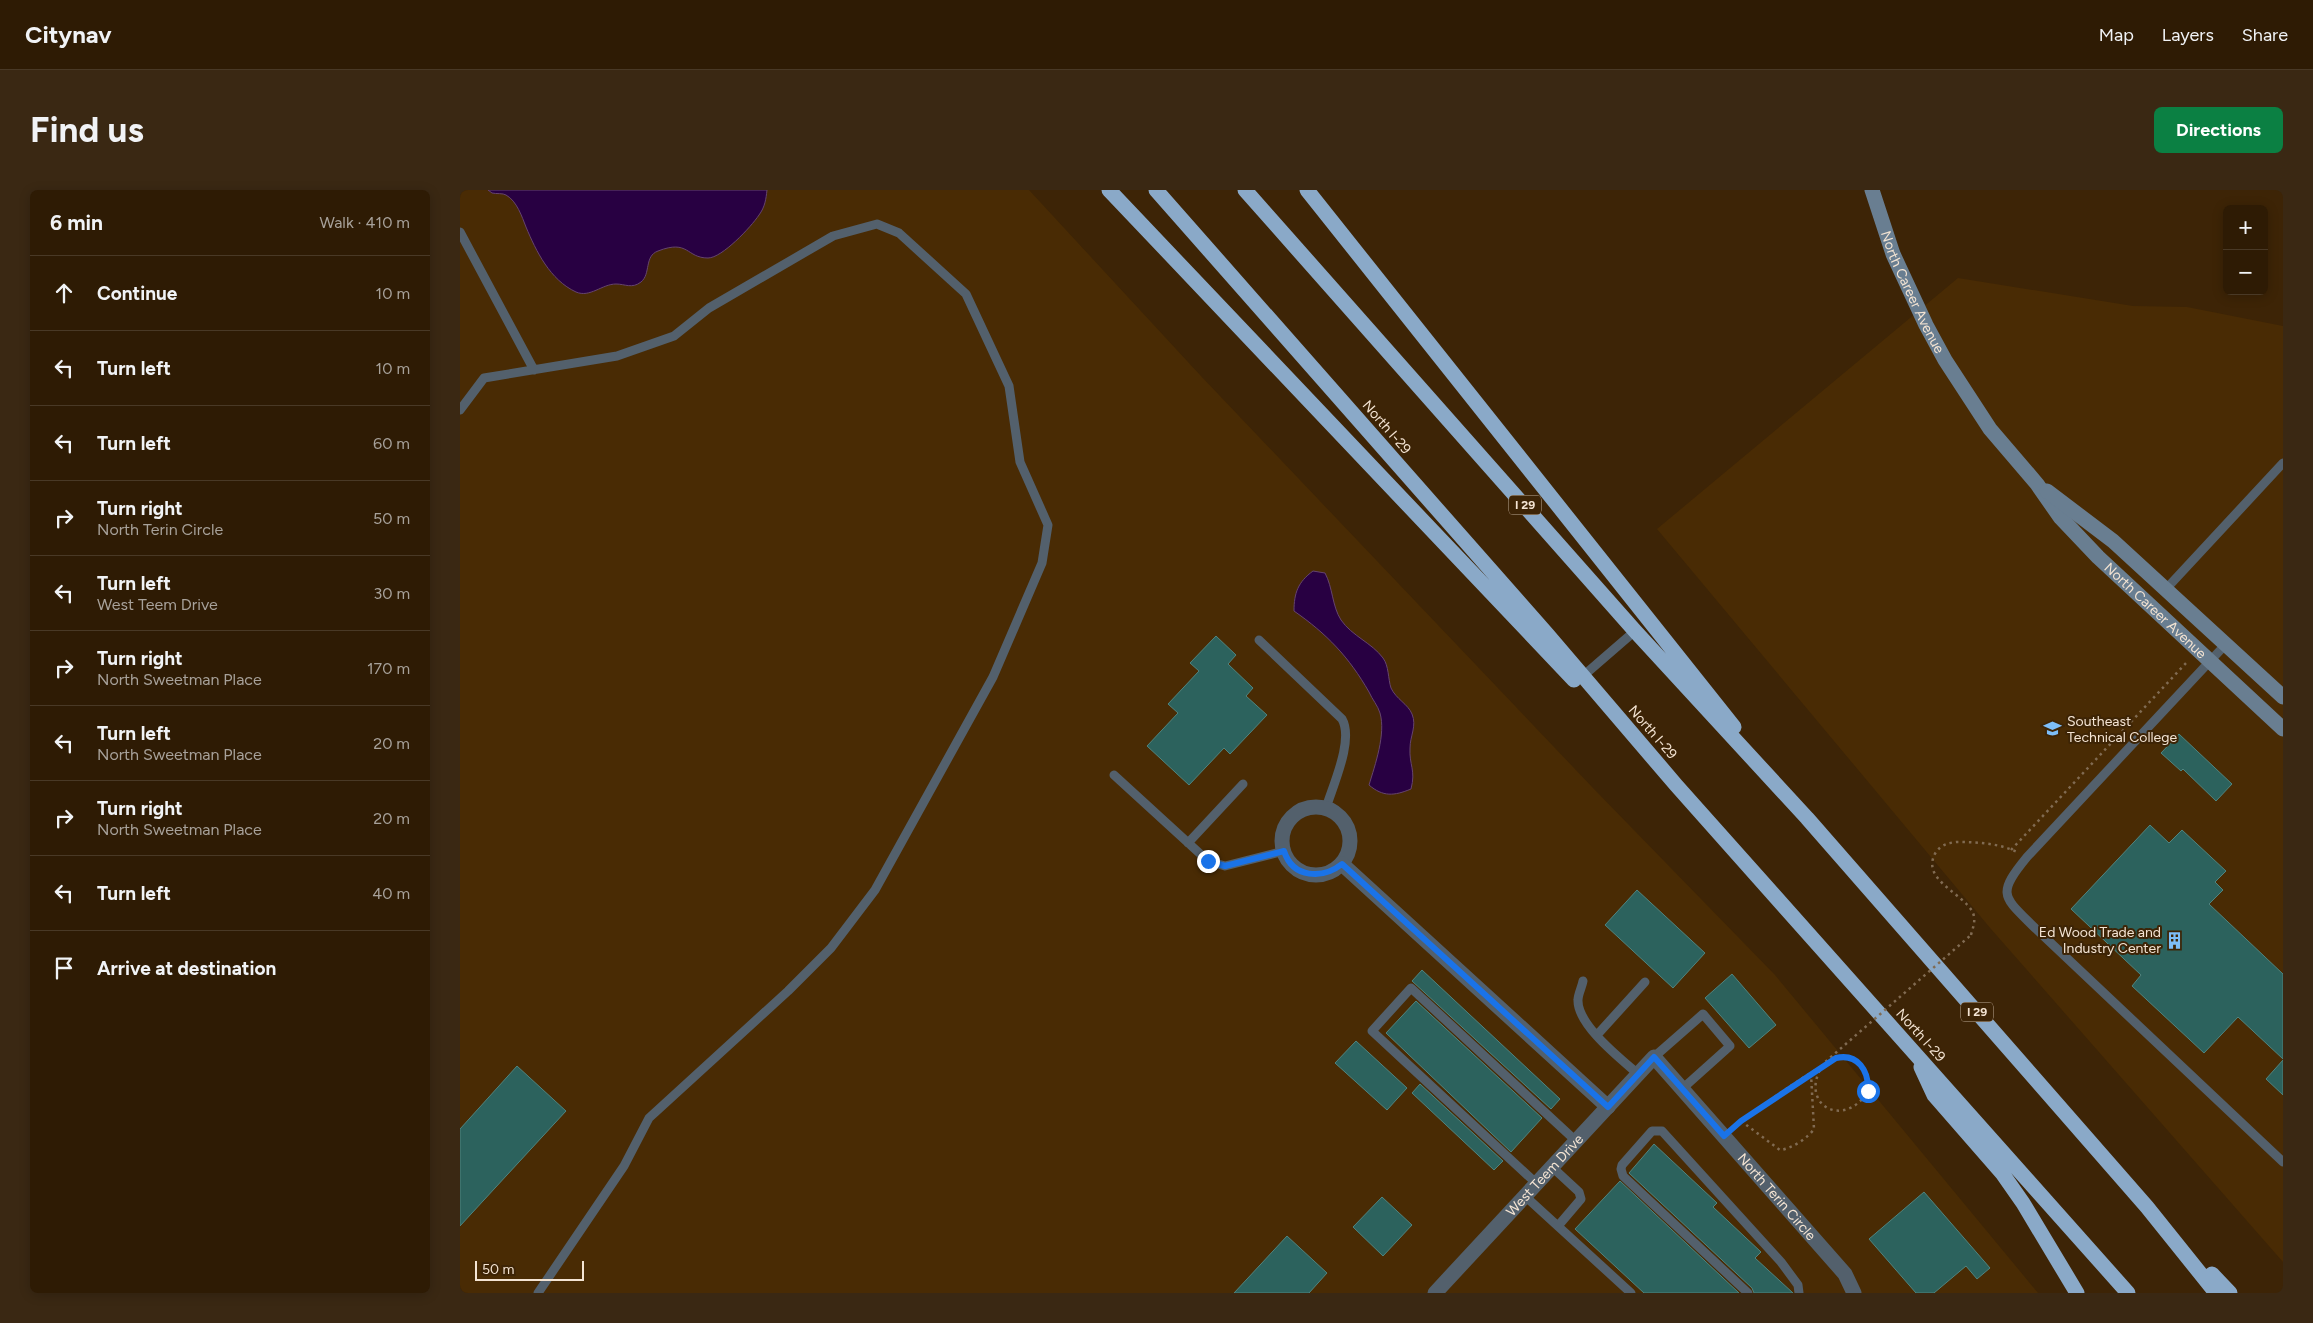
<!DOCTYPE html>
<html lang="en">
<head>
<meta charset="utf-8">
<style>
  :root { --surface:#2e1b04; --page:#3a2813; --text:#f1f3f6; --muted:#a7a19a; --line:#493926; --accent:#0b8043 }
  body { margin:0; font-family:Figtree,sans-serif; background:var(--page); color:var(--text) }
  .controls { position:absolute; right:15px; top:15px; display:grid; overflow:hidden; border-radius:8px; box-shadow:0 2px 12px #0003 }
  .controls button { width:45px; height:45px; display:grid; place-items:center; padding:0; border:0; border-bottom:1px solid var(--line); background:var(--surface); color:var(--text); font:25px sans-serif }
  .scale { position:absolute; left:15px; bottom:12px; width:109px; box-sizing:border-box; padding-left:5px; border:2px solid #f4e4d3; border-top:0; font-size:14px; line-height:18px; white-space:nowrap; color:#f4e4d3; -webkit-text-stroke:4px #3d2406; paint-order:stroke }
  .stop { position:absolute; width:15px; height:15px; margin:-11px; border:4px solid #1a73e8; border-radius:50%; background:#fff }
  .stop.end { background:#1a73e8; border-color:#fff; box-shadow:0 1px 5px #0008 }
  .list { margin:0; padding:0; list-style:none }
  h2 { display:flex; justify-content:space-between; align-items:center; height:65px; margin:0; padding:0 20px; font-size:21px }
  h2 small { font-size:16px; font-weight:400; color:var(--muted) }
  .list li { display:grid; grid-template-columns:32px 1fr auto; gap:15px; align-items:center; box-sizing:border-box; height:75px; padding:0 20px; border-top:1px solid var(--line) }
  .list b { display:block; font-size:19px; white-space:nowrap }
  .list p { margin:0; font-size:16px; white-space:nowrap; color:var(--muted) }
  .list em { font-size:16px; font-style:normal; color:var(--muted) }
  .icon { flex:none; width:28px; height:28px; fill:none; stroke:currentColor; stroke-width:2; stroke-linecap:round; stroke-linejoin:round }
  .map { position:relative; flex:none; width:1823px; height:1103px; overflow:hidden; border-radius:8px }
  header { display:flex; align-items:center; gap:30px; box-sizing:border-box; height:70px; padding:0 25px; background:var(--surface); border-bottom:1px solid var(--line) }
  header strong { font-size:24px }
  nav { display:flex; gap:28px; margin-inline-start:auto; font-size:18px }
  .intro { display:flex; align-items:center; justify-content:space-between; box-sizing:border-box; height:120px; padding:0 30px }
  h1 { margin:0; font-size:35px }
  .button { padding:12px 22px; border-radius:8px; background:var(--accent); color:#fff; font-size:18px; font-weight:700 }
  main { display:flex; gap:30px; padding:0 30px }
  aside { flex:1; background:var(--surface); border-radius:8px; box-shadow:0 2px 12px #0003 }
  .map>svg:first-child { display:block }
  .built { fill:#492b04 }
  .water { fill:#280042; stroke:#65446e }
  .building { fill:#2c625d; stroke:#50847f }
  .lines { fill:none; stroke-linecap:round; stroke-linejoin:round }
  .path { stroke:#816b52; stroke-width:2.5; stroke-dasharray:2.5 4; stroke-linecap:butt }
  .lane { stroke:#53606c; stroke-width:9 }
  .street { stroke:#53606c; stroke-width:15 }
  .secondary { stroke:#697e91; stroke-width:15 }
  .highway { stroke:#8aa9c8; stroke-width:15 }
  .path-bridge { stroke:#816b52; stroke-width:2.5; stroke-dasharray:2.5 4; stroke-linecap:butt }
  .route { stroke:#1a73e8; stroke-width:6 }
  .labels { text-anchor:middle; stroke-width:4; stroke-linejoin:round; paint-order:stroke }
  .shield { fill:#3d2406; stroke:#bdaa96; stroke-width:1 }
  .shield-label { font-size:12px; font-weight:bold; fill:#f4e4d3 }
  .street-label { font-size:14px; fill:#f4e4d3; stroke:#3d2406 }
  .poi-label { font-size:14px; fill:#f4e4d3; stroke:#3d2406; text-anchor:start }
</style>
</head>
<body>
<header>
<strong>Citynav</strong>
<nav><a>Map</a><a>Layers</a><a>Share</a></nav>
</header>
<div class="intro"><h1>Find us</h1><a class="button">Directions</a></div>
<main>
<aside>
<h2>6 min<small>Walk · 410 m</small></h2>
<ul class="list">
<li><svg class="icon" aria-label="ahead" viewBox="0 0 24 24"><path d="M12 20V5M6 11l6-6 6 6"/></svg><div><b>Continue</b></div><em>10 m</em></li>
<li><svg class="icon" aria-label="left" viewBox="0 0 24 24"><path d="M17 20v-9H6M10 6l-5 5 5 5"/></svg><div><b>Turn left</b></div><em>10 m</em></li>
<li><svg class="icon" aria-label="left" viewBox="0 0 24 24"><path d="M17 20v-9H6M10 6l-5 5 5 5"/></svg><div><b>Turn left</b></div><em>60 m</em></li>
<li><svg class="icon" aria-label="right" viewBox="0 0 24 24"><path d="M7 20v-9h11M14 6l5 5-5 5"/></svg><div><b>Turn right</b><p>North Terin Circle</p></div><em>50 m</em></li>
<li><svg class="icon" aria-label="left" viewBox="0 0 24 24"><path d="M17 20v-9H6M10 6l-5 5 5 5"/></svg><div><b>Turn left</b><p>West Teem Drive</p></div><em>30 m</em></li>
<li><svg class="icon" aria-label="right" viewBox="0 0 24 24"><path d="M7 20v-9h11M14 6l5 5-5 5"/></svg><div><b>Turn right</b><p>North Sweetman Place</p></div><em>170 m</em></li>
<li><svg class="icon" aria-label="left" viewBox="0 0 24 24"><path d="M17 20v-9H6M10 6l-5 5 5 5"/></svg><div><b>Turn left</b><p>North Sweetman Place</p></div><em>20 m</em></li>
<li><svg class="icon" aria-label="right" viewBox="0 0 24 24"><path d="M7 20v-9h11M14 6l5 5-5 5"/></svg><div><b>Turn right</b><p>North Sweetman Place</p></div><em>20 m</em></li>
<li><svg class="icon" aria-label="left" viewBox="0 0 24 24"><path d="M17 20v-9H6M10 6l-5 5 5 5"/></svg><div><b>Turn left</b></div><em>40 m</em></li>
<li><svg class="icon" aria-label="arrive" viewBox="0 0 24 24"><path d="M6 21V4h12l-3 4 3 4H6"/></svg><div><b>Arrive at destination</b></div></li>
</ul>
</aside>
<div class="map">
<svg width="1823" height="1103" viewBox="0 0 1823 1103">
  <rect width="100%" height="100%" fill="#3d2406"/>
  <!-- built -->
  <path class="built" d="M0,0H569L740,185L1133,598L1315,785L1578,1103H0Z
    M1498,88L1673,116L1727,117L1823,136V1072L1531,739L1197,339Z"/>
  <!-- water -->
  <path class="water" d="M28,0H307C306,9 305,17 299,25C291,37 262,68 248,68C226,68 229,49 198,61C184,66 191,84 181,92C172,99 165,94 156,94C142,94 130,108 116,102C90,90 76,61 66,37C62,27 57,11 46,5C43,3 36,4 32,3Z
    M853,381L865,383C873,398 872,416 881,430C892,446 912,453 923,468C929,476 928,489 931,498C936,509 948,514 952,524C957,536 950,546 950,558C949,575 956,580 951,599C934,606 923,607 909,595C915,575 926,544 920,523C918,516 912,509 909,502C889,467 867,444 834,421C834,403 838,392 853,381Z"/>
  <!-- building -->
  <path class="building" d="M756,446L776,465L768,474L793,498L786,506L807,525L770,564L764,558L729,595L687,556L718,523L708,514L739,481L730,473Z
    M1719,544L1772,594L1756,611L1723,579L1721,581L1701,563Z
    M1690,635L1709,653L1722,640L1766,681L1755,692L1763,700L1749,714L1823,784V869L1778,827L1744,863L1672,796L1681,785L1611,719Z
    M1177,700L1245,763L1213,798L1145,735Z
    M962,780L1100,909L1091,919L952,791Z
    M1272,784L1316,835L1289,858L1245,808Z
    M956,811L1082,928L1051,962L926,843Z
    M896,851L947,898L927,920L875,873Z
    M1823,870V905L1806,889Z
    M57,876L106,921L0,1036V939Z
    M960,894L1043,971L1034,980L952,903Z
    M1194,954L1257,1013L1253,1017L1301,1062L1295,1068L1333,1103H1294L1292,1098L1169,983Z
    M1160,991L1279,1103H1184L1115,1039Z
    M1464,1002L1530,1078L1517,1089L1506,1076L1474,1103H1456L1409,1049Z
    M922,1007L952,1035L923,1066L893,1037Z
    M827,1046L867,1083L849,1103H774Z"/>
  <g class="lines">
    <!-- path -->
    <path class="path" d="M1551,660L1728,471
      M1511,745C1513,737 1516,731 1513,723C1504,703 1459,690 1476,662C1481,655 1488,653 1496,652C1517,652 1538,653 1557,662
      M1281,931L1320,960C1331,959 1348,948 1354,939L1351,884
      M1273,938C1291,923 1363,871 1383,866"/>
    <!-- lane -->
    <path class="lane" d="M0,42L74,180
      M0,220L24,188L157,166L214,146L249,118L373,46L417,34L439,43L506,104L549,196L560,272L588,335L582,373L533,487L415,700L371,758L328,801L189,928L164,976L78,1103
      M1706,399L1823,273
      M799,450L882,529C894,550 873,595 866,618
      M1766,454L1567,667C1536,705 1543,706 1575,738L1823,972
      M1123,486L1175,441
      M654,585L748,671L765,676L824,661
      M728,653L783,594
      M1123,791C1122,797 1118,804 1118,810C1117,835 1161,869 1178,884
      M1137,845L1185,792
      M1194,867L1243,824L1270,856L1222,899
      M1092,977L1119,1002L1121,1009L1098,1036
      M1077,994L912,841L951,798L1116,951
      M1065,1006L1171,1103
      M1288,1103L1163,986L1161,979L1162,975L1192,941H1202L1321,1072L1338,1095L1339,1103"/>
    <!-- street -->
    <g class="street">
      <circle cx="856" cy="651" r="34"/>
      <path d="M882,674L1148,917"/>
      <path id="s1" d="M975,1103L1194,867L1385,1084L1394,1103"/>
    </g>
    <!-- secondary -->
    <g class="secondary">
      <path id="s2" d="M1412,0L1433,64L1466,135L1485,170L1530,239L1577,294L1600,327L1638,367L1823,539"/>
      <path d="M1587,301L1653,351L1823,507"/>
    </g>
    <!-- highway -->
    <path class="highway" d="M649,0L1114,490
      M696,0L1087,444L1216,595L1668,1103
      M785,0L1175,441L1347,628L1687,1017L1756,1103
      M847,0L1274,537
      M1461,877L1474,905L1542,983L1563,1013L1617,1103
      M1752,1084L1770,1103"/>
    <!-- path-bridge -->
    <path class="path-bridge" d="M1383,866L1392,869L1406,881L1408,901C1384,941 1336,914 1364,873L1511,745"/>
  </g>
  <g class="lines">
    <!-- route -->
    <path class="route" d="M748,671L765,676L824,661C833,689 863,689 882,674L1148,917L1194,867L1264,946L1281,931L1376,868C1398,863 1409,881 1408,901"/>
  </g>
  <!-- icons -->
  <defs>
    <symbol id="university-bare" viewBox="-9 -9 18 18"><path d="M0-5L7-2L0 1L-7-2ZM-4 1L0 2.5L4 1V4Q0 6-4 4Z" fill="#7dbef9" stroke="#3d2406" stroke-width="2.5" paint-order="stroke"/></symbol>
    <symbol id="building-bare" viewBox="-9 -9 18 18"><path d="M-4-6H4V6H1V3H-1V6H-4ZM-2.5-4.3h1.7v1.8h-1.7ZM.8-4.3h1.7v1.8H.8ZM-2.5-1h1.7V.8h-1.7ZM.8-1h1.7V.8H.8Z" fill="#7dbef9" stroke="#3d2406" stroke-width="2.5" paint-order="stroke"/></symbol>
  </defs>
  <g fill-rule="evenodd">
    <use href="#university-bare" x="1580" y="526" width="25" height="25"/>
    <use href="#building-bare" x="1702" y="738" width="25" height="25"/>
  </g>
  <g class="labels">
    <!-- shield labels -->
    <g class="shield">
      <rect x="1049" y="305.5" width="32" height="19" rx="4"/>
      <rect x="1501" y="812.5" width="32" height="19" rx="4"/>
    </g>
    <g class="shield-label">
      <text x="1065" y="319">I 29</text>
      <text x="1517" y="826">I 29</text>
    </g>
    <!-- street labels -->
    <g class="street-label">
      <text dy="5" stroke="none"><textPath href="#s2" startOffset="110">North Career Avenue</textPath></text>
      <text transform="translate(927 237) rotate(49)" y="5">North I-29</text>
      <text dy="5" stroke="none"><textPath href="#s2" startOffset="514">North Career Avenue</textPath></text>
      <text transform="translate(1193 542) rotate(49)" y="5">North I-29</text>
      <text transform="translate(1461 845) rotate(48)" y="5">North I-29</text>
      <text dy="5" stroke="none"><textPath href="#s1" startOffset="161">West Teem Drive</textPath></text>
      <text dy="5" stroke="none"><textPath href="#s1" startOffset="508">North Terin Circle</textPath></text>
    </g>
    <!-- poi labels -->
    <g class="poi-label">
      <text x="1607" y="536">Southeast<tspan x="1607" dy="16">Technical College</tspan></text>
      <text x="1701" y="747" text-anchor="end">Ed Wood Trade and<tspan x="1701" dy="16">Industry Center</tspan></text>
    </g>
  </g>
</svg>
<div class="controls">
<button>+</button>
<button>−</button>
</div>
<div class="scale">50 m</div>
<div class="stop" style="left:1408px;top:901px"></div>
<div class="stop end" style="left:748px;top:671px"></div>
</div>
</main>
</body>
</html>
